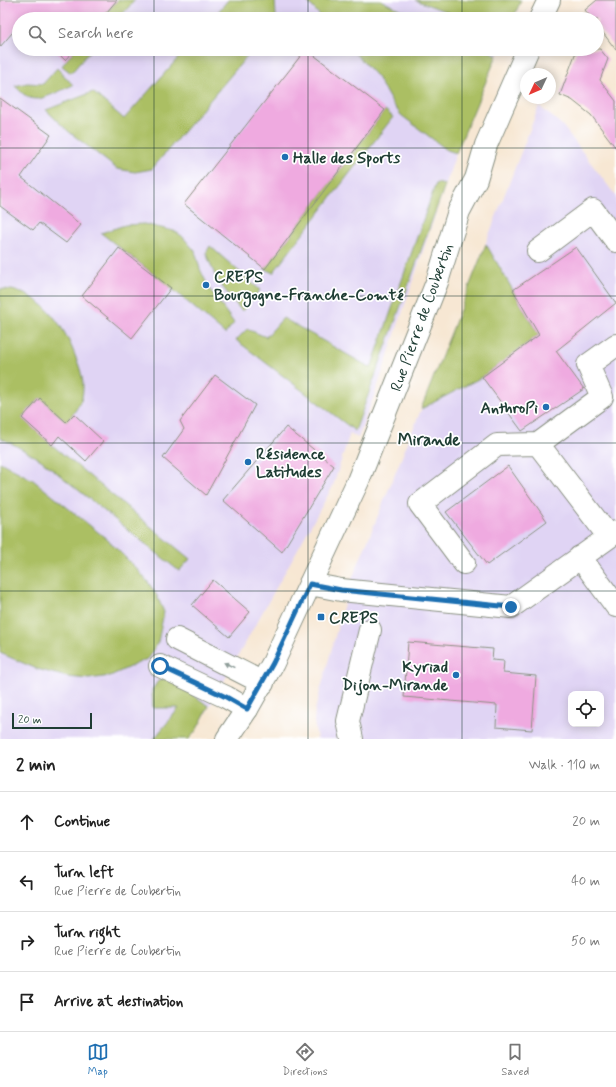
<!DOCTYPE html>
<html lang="en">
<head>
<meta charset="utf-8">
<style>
  :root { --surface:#fff; --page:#f6f6f6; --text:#222; --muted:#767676; --line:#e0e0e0; --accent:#1f6fb2 }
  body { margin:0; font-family:Mynerve,sans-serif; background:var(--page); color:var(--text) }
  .controls { position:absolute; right:12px; bottom:12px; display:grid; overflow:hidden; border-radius:8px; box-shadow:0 2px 10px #0003 }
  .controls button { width:36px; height:36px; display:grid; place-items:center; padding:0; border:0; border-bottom:1px solid var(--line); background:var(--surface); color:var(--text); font:20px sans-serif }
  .compass { position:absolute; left:520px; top:68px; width:36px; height:36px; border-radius:50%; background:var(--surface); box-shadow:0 2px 10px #0003; rotate:226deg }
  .scale { position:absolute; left:12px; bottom:10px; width:80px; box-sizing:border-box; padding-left:4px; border:2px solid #1f3d34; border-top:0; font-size:11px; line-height:14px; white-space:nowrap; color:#1f3d34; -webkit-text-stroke:3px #fff; paint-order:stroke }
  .stop { position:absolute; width:12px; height:12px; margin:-9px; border:3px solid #1f6fb2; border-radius:50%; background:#fff }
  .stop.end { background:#1f6fb2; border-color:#fff; box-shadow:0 1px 4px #0008 }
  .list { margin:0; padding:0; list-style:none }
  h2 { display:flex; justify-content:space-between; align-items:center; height:52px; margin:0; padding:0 16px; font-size:17px }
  h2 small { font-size:13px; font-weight:400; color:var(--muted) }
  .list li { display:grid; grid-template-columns:26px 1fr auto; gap:12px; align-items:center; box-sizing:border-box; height:60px; padding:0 16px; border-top:1px solid var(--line) }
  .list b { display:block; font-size:15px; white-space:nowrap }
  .list p { margin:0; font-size:13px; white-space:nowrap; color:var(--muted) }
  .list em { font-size:13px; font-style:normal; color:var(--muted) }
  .icon { flex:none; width:22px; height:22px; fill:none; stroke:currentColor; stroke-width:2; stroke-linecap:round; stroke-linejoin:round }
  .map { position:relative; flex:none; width:616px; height:739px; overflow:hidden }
  .search { position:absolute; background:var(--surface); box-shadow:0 2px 10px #0003; left:12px; right:12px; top:12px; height:44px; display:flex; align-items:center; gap:10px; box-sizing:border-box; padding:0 14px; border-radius:22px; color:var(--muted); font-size:15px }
  .sheet { height:292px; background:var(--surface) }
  nav { display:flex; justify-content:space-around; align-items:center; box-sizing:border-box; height:56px; border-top:1px solid var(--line); background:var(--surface); font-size:11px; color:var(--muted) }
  nav a { display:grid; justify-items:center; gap:2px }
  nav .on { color:var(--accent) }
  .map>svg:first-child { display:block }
  .built { fill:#e0d4f4; fill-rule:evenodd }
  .green { fill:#abbf63; stroke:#657e4c }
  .building { fill:#efaae0 }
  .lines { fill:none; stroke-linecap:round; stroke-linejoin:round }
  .minor-casing { stroke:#8b9284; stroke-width:24 }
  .major-casing { stroke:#8b9284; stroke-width:24 }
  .minor { stroke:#fff; stroke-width:22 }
  .major { stroke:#fff; stroke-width:22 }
  .oneway { fill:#8f9e9a }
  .route { stroke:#1f6fb2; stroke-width:5 }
  .grid { fill:none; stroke:#1f3d34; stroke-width:1; stroke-opacity:0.55 }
  .poi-dot { fill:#1f6fb2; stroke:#fff; stroke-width:1.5 }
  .labels { text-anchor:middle; stroke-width:3.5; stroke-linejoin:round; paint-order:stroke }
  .poi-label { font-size:16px; font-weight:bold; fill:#1f3d34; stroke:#fff; text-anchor:start }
  .street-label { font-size:16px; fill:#1f3d34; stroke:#fff }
  .neighbourhood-label { font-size:17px; font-weight:bold; fill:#1f3d34; stroke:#fff }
</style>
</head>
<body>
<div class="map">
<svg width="616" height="739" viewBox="0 0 616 739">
  <rect width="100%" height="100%" fill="#fff"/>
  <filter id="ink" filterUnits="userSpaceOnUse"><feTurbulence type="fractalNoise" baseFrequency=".025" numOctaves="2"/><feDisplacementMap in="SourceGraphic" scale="8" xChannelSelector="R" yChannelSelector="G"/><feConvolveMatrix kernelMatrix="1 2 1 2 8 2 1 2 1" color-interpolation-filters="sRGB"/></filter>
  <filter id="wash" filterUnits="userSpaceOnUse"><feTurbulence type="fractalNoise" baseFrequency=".012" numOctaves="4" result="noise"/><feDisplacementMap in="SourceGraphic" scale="16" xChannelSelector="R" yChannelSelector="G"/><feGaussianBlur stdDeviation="0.9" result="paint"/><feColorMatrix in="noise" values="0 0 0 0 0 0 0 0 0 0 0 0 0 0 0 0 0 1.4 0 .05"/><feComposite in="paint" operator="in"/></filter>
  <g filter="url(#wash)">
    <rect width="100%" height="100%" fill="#f7e7d3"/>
    <!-- built -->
    <path class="built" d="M0,0H521L513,19H19V49H500L454,159L378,385L358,438L350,433L333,486L196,731L189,739H0Z
      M539,106L562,125L616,196V739H317L314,721L315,710L348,589L421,410ZM571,694H601V724H571Z"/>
    <!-- green -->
    <path class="green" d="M117,0H135L118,19H101Z
      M228,0H275L276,16L275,19H212Z
      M306,0H380L420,19H323Z
      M415,0H521L513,19H466Z
      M75,49H92L71,73L62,66Z
      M186,49H253L152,169L135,172L117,169L68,131L46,110L93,92L124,119Z
      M351,49H485L497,55L456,153L447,150L401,115L392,103L377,77Z
      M57,68L73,85C64,89 45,99 36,99C27,99 20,91 15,86L27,83L43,84Z
      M385,110L393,117L273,273L265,269Z
      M436,183L445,185L355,431L236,340L247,329L266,337L283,318L371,368Z
      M144,224L174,231L182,236L195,251L200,269L210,290L234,323L225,334L171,288L101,233L125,225Z
      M486,244L539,335L482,377L421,409Z
      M210,246L260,290L243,311L239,308L217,280L206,253Z
      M0,289C40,289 64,324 76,358C81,370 85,384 82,397C79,406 73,415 66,422L40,398L22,418L52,445L190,559L179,571L41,460L11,443L0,438Z
      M0,462L33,480L108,540L134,566L148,582L157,596L164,612L158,642L149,658L110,676L89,679L67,677L37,669L0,653Z
      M168,678L209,706L196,731L189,739H154L179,708H153L152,690L158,681Z"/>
    <g id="blocks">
      <!-- building -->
      <path class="building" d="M0,0H117L101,19H19V25L0,47Z
        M597,0H616V50L597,25V19H592L585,10Z
        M53,49H75L65,60Z
        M306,49L385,110L265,269L184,204Z
        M577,49H600L608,59L600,80L616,101V148L591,115L572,100L560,95Z
        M0,98L51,135L21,177L81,225L66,243L39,223L33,230L0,206Z
        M576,247L616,303L556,351L584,389L522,431L482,377L539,335L513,290Z
        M119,248L171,288L132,338L82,296Z
        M215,375L255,405L206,495L163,458L184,429L180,421Z
        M40,398L66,422L74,414L103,441L86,461L59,436L52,445L22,418Z
        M286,427L334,466L282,552L223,500Z
        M508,466L547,521L487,565L446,512Z
        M213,580L250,612L229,637L192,605Z
        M408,642L493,649L492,660L504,661L503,673L536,676L532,730L496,727L497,705L404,697Z"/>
    </g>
  </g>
  <g filter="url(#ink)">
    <use href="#blocks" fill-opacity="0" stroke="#8b9284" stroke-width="1"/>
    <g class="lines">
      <defs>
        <path id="minor" d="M538,251L593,210L616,241
          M609,537L538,444L602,397L588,365L616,345
          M580,557L616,606
          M464,563L420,504L497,445L538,444
          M310,584L341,590L511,607L616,532
          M177,639L263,683
          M160,666L226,697L247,709
          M352,739L348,721L370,630"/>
        <path id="major" d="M540,19L549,0
          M227,739L247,709L273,663L358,481L437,282L459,211L476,179L486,145L528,49"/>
      </defs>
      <!-- minor casing -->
      <use href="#minor" class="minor-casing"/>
      <!-- major casing -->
      <use href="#major" class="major-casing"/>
      <!-- minor -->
      <use href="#minor" class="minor"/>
      <!-- major -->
      <use href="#major" class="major"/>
    </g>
    <!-- one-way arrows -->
    <defs><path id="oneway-solid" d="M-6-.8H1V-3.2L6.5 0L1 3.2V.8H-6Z"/></defs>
    <use class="oneway" href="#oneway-solid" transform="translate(229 665) rotate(-154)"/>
  </g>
  <g class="lines" filter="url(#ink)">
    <!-- route -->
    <path class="route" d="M160,666L226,697L247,709L273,663L310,584L341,590L511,607"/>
  </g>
  <!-- grid -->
  <path class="grid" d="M154,0V19M308,0V19M462,0V19M154,49V739M308,49V739M462,49V739M0,148H616M0,296H616M0,443H616M0,591H616"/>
  <!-- markers -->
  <g class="poi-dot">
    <circle cx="285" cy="157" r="4"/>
    <circle cx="206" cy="285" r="4"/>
    <circle cx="546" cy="407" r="4"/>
    <circle cx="248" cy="462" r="4"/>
    <rect x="317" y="613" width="8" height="8" rx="2"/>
    <circle cx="456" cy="675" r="4"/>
  </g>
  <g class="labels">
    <!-- poi labels -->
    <g class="poi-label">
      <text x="293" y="163">Halle des Sports</text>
      <text x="214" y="282">CREPS<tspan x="214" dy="18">Bourgogne-Franche-Comté</tspan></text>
      <text x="538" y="413" text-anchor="end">AnthroPi</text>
      <text x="256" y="459">Résidence<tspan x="256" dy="18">Latitudes</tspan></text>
      <text x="329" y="623">CREPS</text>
      <text x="448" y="672" text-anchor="end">Kyriad<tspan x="448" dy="18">Dijon-Mirande</tspan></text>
    </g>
    <!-- street labels -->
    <g class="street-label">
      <text transform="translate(421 317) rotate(-70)" y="6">Rue Pierre de Coubertin</text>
    </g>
    <!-- neighbourhood labels -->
    <g class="neighbourhood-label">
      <text x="429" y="445">Mirande</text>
    </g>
  </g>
</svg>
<div class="controls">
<button><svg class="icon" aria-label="locate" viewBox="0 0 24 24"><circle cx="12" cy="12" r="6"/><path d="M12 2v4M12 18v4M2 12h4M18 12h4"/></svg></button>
</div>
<svg class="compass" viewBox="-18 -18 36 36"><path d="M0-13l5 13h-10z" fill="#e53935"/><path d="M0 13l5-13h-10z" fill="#767676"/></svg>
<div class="scale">20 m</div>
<div class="stop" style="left:160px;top:666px"></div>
<div class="stop end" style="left:511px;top:607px"></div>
<div class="search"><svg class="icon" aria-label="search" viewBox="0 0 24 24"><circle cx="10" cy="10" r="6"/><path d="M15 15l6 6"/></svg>Search here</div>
</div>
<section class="sheet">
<h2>2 min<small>Walk · 110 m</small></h2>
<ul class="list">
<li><svg class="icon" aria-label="ahead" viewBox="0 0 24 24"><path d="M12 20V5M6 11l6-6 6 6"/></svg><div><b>Continue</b></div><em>20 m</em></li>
<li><svg class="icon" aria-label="left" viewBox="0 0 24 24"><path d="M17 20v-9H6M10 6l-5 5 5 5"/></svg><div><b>Turn left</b><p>Rue Pierre de Coubertin</p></div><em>40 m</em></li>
<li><svg class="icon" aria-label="right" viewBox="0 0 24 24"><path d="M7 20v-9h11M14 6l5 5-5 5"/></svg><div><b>Turn right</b><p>Rue Pierre de Coubertin</p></div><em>50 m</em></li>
<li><svg class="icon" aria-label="arrive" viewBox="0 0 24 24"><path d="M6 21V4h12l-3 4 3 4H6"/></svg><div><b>Arrive at destination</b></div></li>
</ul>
</section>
<nav>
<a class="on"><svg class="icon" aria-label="map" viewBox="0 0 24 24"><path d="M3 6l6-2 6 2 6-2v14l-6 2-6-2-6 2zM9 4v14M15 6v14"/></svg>Map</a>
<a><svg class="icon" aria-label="directions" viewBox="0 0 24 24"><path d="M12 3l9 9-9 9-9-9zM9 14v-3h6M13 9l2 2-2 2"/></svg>Directions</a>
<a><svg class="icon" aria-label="saved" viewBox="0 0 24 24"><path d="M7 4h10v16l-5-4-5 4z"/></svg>Saved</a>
</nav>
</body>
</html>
